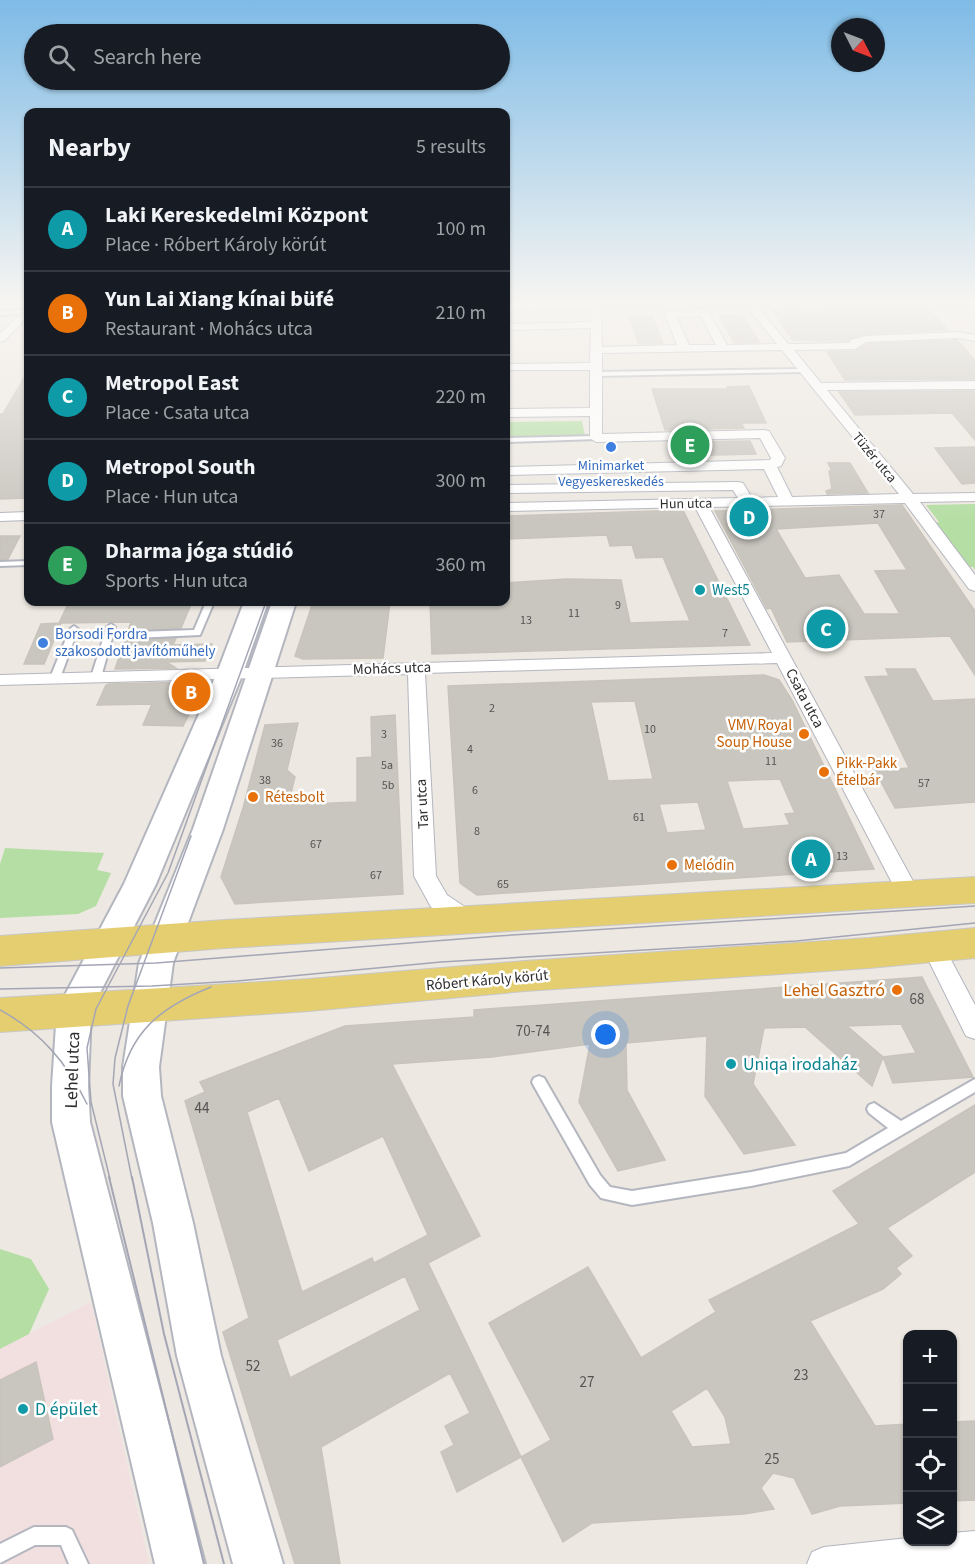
<!DOCTYPE html>
<html lang="en">
<head>
<meta charset="utf-8">
<style>
  :root { --surface:#171b24; --page:#20242c; --text:#f1f3f6; --muted:#9ea1a6; --line:#363941; --accent:#5268e9 }
  body { margin:0; font-family:"Source Sans 3",sans-serif; background:var(--page); color:var(--text) }
  .controls { position:absolute; right:18px; bottom:18px; display:grid; overflow:hidden; border-radius:12px; box-shadow:0 2px 4px #0004 }
  .controls button { width:54px; height:54px; display:grid; place-items:center; padding:0; border:0; border-bottom:2px solid var(--line); background:var(--surface); color:var(--text); font:30px sans-serif }
  .compass { position:absolute; left:831px; top:18px; width:54px; height:54px; border-radius:50%; background:var(--surface); box-shadow:0 2px 4px #0004; rotate:132deg }
  .you { position:absolute; left:606px; top:1035px; width:21px; height:21px; margin:-15px; border:4px solid #fff; border-radius:50%; background:#1a73e8; box-shadow:0 0 0 9px #1a73e833 }
  .badge { display:grid; place-items:center; width:39px; height:39px; border-radius:50%; background:var(--accent); color:#fff; font-size:20px; font-weight:700 }
  .pin { position:absolute; translate:-50% -50%; border:3px solid #fff; box-shadow:0 2px 6px #0006 }
  .list { margin:0; padding:0; list-style:none }
  h2 { display:flex; justify-content:space-between; align-items:center; height:78px; margin:0; padding:0 24px; font-size:26px }
  h2 small { font-size:20px; font-weight:400; color:var(--muted) }
  .list li { display:grid; grid-template-columns:39px 1fr auto; gap:18px; align-items:center; box-sizing:border-box; height:84px; padding:0 24px; border-top:2px solid var(--line) }
  .list b { display:block; font-size:22px; white-space:nowrap }
  .list p { margin:0; font-size:20px; white-space:nowrap; color:var(--muted) }
  .list em { font-size:20px; font-style:normal; color:var(--muted) }
  .icon { flex:none; width:33px; height:33px; fill:none; stroke:currentColor; stroke-width:2; stroke-linecap:round; stroke-linejoin:round }
  .map { position:relative; flex:none; width:975px; height:1564px; overflow:hidden }
  .search { position:absolute; background:var(--surface); box-shadow:0 2px 4px #0004; left:24px; top:24px; width:486px; height:66px; display:flex; align-items:center; gap:15px; box-sizing:border-box; padding:0 21px; border-radius:33px; color:var(--muted); font-size:22px }
  .panel { position:absolute; background:var(--surface); box-shadow:0 2px 4px #0004; left:24px; top:108px; width:486px; height:498px; border-radius:12px }
  .map>svg:first-child { display:block }
  .medical { fill:#f2e0e0 }
  .green { fill:#b5dea4 }
  .building { fill:#c9c6bf; stroke:#c9c4bb; stroke-width:1.5; fill-rule:evenodd }
  .lines { fill:none; stroke-linecap:round; stroke-linejoin:round }
  .lane-casing { stroke:#b4b6bf; stroke-width:4 }
  .street-casing { stroke:#b4b6bf; stroke-width:2 }
  .secondary-casing { stroke:#b4b6bf; stroke-width:4 }
  .primary-casing { stroke:#c8c8c8; stroke-width:2 }
  .lane { fill:#fff; fill-rule:evenodd }
  .street { fill:#fff; fill-rule:evenodd }
  .secondary { fill:#fff; fill-rule:evenodd }
  .primary { fill:#e4ce6f; fill-rule:evenodd }
  .tram-far1 { stroke:#a4a6b5; stroke-width:1.5 }
  .tram { stroke:#a4a6b5; stroke-width:2 }
  .shop-dot { fill:#3f7fe0; stroke:#fff; stroke-width:2 }
  .culture-dot { fill:#0f9aa8; stroke:#fff; stroke-width:2 }
  .food-dot { fill:#e8710a; stroke:#fff; stroke-width:2 }
  .labels { text-anchor:middle; stroke-width:5; stroke-linejoin:round; paint-order:stroke }
  .number-label { font-size:12px; fill:#545352 }
  .far-street-label { font-size:14px; fill:#2d2d2d; stroke:#fff }
  .far-shop-label { font-size:14px; fill:#366cbe; stroke:#fff }
  .culture-label { font-size:15px; fill:#0d838f; stroke:#fff; text-anchor:start }
  .shop-label { font-size:15px; fill:#366cbe; stroke:#fff; text-anchor:start }
  .street-label { font-size:15px; fill:#2d2d2d; stroke:#fff }
  .food-label { font-size:15px; fill:#c56008; stroke:#fff; text-anchor:start }
  .near-number-label { font-size:15px; fill:#545352 }
  .near-food-label { font-size:18px; fill:#c56008; stroke:#fff; text-anchor:end }
  .near-culture-label { font-size:18px; fill:#0d838f; stroke:#fff; text-anchor:start }
  .near-street-label { font-size:18px; fill:#2d2d2d; stroke:#fff }
</style>
</head>
<body>
<div class="map">
<svg width="975" height="1564" viewBox="0 0 975 1564">
  <rect width="100%" height="100%" fill="#ede8e1"/>
  <!-- medical -->
  <path class="medical" d="M91,1302L149,1564H0V1349Z"/>
  <!-- green -->
  <path class="green" d="M582,421L585,436L506,437V422Z
    M975,504V570L973,567H968L933,523L939,522L926,505Z
    M5,848L104,853L97,870L111,873L96,906L78,914L0,918V864Z
    M0,1249L31,1259L49,1289L29,1334L0,1349Z"/>
  <!-- building -->
  <path class="building" d="M844,306H926L948,330L865,334L848,341L793,340L771,308Z
    M719,315H743L759,342L734,343Z
    M628,316H652L663,343L639,344Z
    M957,340L975,360V379L845,380L827,352L855,351L867,344Z
    M28,371V498L0,499V414H3Z
    M749,386L766,423H741L744,428L665,430L652,389H728L727,387Z
    M975,391V440L952,413L855,415L839,392Z
    M750,441L756,454L673,456L669,442Z
    M975,447V483L962,484L935,448Z
    M828,463H850L868,493L827,494L826,491L832,489L829,471H832Z
    M902,505L975,611V675L950,636L787,642L771,608L767,609L715,511ZM878,523L907,570L875,571L900,614H864L839,575L805,578L776,529Z
    M683,510L750,645L432,654L430,602H506V583L566,579L621,580L630,623L690,621L663,557L636,558L632,545L610,546L607,535L506,539V516Z
    M0,536H20L8,559L0,560Z
    M69,602H192L181,628L135,630L129,635L135,640L176,638L173,645L212,644L205,661L166,662L176,668L115,669L131,622L61,623L44,664H24L41,624L59,623Z
    M313,602H390L383,658L303,659L295,656Z
    M886,669H915L933,701L975,699V802L895,808L875,771L909,768L865,677L889,676Z
    M764,675L779,680L792,700L874,869L477,895L460,883L448,686ZM635,701L653,779L608,781L591,702ZM780,779L795,813L785,814L790,825L743,829L727,781ZM698,802L706,830L667,833L659,804Z
    M196,682L201,685V691L183,726L143,725L152,704L97,705L106,685L109,684Z
    M395,715L403,894L235,904L221,877L243,808L265,725L298,723L287,770L295,777L288,805L357,802V758L372,757L371,717Z
    M922,977L973,1077L893,1083L883,1057L872,1086L805,1027L764,1028L753,1084L795,1145L744,1154L705,1096L707,1036L626,1043L627,1090L665,1160L618,1171L579,1102L590,1044L492,1057L392,1064L480,1236L428,1263L521,1457L457,1492L441,1452L454,1445L445,1426L470,1413L450,1373L321,1447L340,1564H295L223,1332L249,1318L185,1101L205,1092L200,1082L345,1026L474,1017V1010ZM901,1024L916,1053L883,1057L847,1026ZM279,1098L309,1171L383,1136L428,1235L374,1263L372,1258L302,1292L247,1112ZM405,1276L420,1310L290,1378L277,1340Z
    M975,1105V1172L887,1228L912,1256L896,1268L901,1274L883,1289L810,1321L875,1426L908,1424V1503L840,1506L812,1514L794,1478L773,1473L761,1488L774,1509L744,1514L592,1523L563,1542L521,1457L551,1440L489,1323L588,1267L641,1358L716,1312L709,1300L859,1224L833,1191ZM707,1388L725,1417L731,1444L692,1447L671,1411Z
    M36,1362L53,1439L0,1467V1380Z
    M975,1421V1500L952,1501V1422Z"/>
  <g class="lines">
    <defs>
      <path id="lane" d="M27,310L28,313L0,315V311Z
        M805,369L807,370V372L596,376L593,374L596,372Z
        M596,436L599,438L598,439L506,442V438Z
        M28,561V565L0,566V562Z
        M206,602H214L200,635L135,638L131,635L135,632L194,630Z
        M111,624L115,627L101,677L96,680L93,679L91,677L107,627Z
        M74,626L78,629L60,678L58,680H52L50,678L70,629Z
        M539,1076L544,1078L600,1175L610,1187L632,1191L751,1172L846,1153L888,1128L869,1113L867,1109L869,1105L874,1103L901,1121L975,1079V1092L849,1166L751,1186L632,1205L601,1198L590,1185L534,1086L532,1082L534,1078Z
        M34,1527H66L72,1530L88,1564H69L61,1545H35L0,1563V1544Z"/>
      <path id="street" d="M625,302H803L798,305L757,306L788,344L849,343L851,340L865,336L958,332L975,335V341L958,338L866,342L855,349L794,350L821,383L975,381V389L827,390L913,494L975,493V501L920,502L975,575V591L969,589L905,503L709,507L920,894L917,900L909,902L901,900L777,663L425,673L436,876L447,895L477,915L480,921L477,927L469,930L461,927L431,907L414,876L408,674L0,685V675L772,653L695,507L506,511V503L738,498L733,490L506,493V485L738,482L743,483L752,498L778,497L764,469L506,475V467L770,460L771,458L760,438L596,442L590,438V416L506,417V409L590,408V370H506V364L590,363L591,328L506,330V324L591,322V309L506,310V304ZM746,306L777,344L727,345L709,313L704,310L666,312L665,314L677,345L602,347L601,308ZM701,316L716,345H689L677,317ZM782,350L899,494L792,497L777,467L781,466L785,458L769,431L764,430L602,434V353Z
        M28,308V316L4,341L0,342V333Z
        M28,512V520L0,521V513Z
        M933,938L941,941L975,1005V1039L966,1036L922,947L925,941Z
        M975,1531V1564H807L812,1552L824,1547L908,1538V1542H952V1533Z"/>
      <path id="secondary" d="M244,602H268L243,673L156,884L91,1010L88,1086L90,1122L205,1564H155L52,1122V1086L57,1010L124,884L217,673Z
        M272,602H296L223,829L173,963L159,1067L161,1096L193,1223L221,1356L283,1564H233L177,1356L153,1223L123,1096V1067L139,963L193,829Z"/>
      <path id="primary" d="M975,877V903L225,948L0,966V936L225,920Z
        M975,928V958L869,968L525,991L309,1011L0,1032V998L309,979L525,961L869,938Z"/>
    </defs>
    <!-- lane casing -->
    <use href="#lane" class="lane-casing"/>
    <!-- street casing -->
    <use href="#street" class="street-casing"/>
    <!-- secondary casing -->
    <use href="#secondary" class="secondary-casing"/>
    <!-- primary casing -->
    <use href="#primary" class="primary-casing"/>
    <!-- lane -->
    <use href="#lane" class="lane"/>
    <!-- street -->
    <use href="#street" class="street"/>
    <!-- secondary -->
    <use href="#secondary" class="secondary"/>
    <!-- primary -->
    <use href="#primary" class="primary"/>
    <!-- tram-far1 -->
    <path class="tram-far1" d="M0,968L156,963L498,936L975,906
      M0,989L152,986L237,981L441,962L796,941L975,923
      M0,1010C41,1032 67,1063 87,1104
      M119,1086C130,1031 161,1007 211,987
      M110,1179L91,1102L87,1048L96,1009L168,873L266,602
      M132,1179L113,1084L115,1058L128,1006L191,836"/>
    <!-- tram -->
    <path class="tram" d="M109,1177L204,1564
      M132,1177L164,1334L224,1564"/>
  </g>
  <!-- sky -->
  <linearGradient id="sky" x2="0" y2="1"><stop stop-color="#7ebbe6"/><stop offset="0.58" stop-color="#f7f5f2"/><stop offset="1" stop-color="#f7f5f2" stop-opacity="0"/></linearGradient>
  <rect width="975" height="521" fill="url(#sky)"/>
  <!-- markers -->
  <g class="shop-dot">
    <circle cx="611" cy="447" r="6"/>
    <circle cx="43" cy="643" r="6"/>
  </g>
  <g class="culture-dot">
    <circle cx="700" cy="590" r="6"/>
    <circle cx="731" cy="1064" r="6"/>
    <circle cx="23" cy="1409" r="6"/>
  </g>
  <g class="food-dot">
    <circle cx="804" cy="734" r="6"/>
    <circle cx="824" cy="772" r="6"/>
    <circle cx="253" cy="797" r="6"/>
    <circle cx="672" cy="865" r="6"/>
    <circle cx="897" cy="990" r="6"/>
  </g>
  <g class="labels">
    <!-- number labels -->
    <g class="number-label">
      <text x="879" y="518">37</text>
      <text x="618" y="609">9</text>
      <text x="574" y="617">11</text>
      <text x="526" y="624">13</text>
      <text x="725" y="637">7</text>
      <text x="492" y="712">2</text>
      <text x="650" y="733">10</text>
      <text x="384" y="738">3</text>
      <text x="277" y="747">36</text>
      <text x="470" y="753">4</text>
      <text x="771" y="765">11</text>
      <text x="387" y="769">5a</text>
      <text x="265" y="784">38</text>
      <text x="924" y="787">57</text>
      <text x="388" y="789">5b</text>
      <text x="475" y="794">6</text>
      <text x="639" y="821">61</text>
      <text x="477" y="835">8</text>
      <text x="316" y="848">67</text>
      <text x="842" y="860">13</text>
      <text x="376" y="879">67</text>
      <text x="503" y="888">65</text>
    </g>
    <!-- far-street labels -->
    <g class="far-street-label">
      <text transform="translate(875 457) rotate(50)" y="5">Tüzér utca</text>
      <text transform="translate(686 503) rotate(-1)" y="5">Hun utca</text>
    </g>
    <!-- far-shop labels -->
    <g class="far-shop-label">
      <text x="611" y="470">Minimarket<tspan x="611" dy="16">Vegyeskereskedés</tspan></text>
    </g>
    <!-- culture labels -->
    <g class="culture-label">
      <text x="712" y="595">West5</text>
    </g>
    <!-- shop labels -->
    <g class="shop-label">
      <text x="55" y="639">Borsodi Fordra<tspan x="55" dy="17">szakosodott javítóműhely</tspan></text>
    </g>
    <!-- street labels -->
    <g class="street-label">
      <text transform="translate(392 668) rotate(-2)" y="5">Mohács utca</text>
      <text transform="translate(805 698) rotate(62)" y="5">Csata utca</text>
      <text transform="translate(422 804) rotate(-93)" y="5">Tar utca</text>
      <text transform="translate(487 980) rotate(-5)" y="5">Róbert Károly körút</text>
    </g>
    <!-- food labels -->
    <g class="food-label">
      <text x="792" y="730" text-anchor="end">VMV Royal<tspan x="792" dy="17">Soup House</tspan></text>
      <text x="836" y="768">Pikk-Pakk<tspan x="836" dy="17">Ételbár</tspan></text>
      <text x="265" y="802">Rétesbolt</text>
      <text x="684" y="870">Melódin</text>
    </g>
    <!-- near-number labels -->
    <g class="near-number-label">
      <text x="917" y="1004">68</text>
      <text x="533" y="1036">70-74</text>
      <text x="202" y="1113">44</text>
      <text x="253" y="1371">52</text>
      <text x="801" y="1380">23</text>
      <text x="587" y="1387">27</text>
      <text x="772" y="1464">25</text>
    </g>
    <!-- near-food labels -->
    <g class="near-food-label">
      <text x="885" y="996">Lehel Gasztró</text>
    </g>
    <!-- near-culture labels -->
    <g class="near-culture-label">
      <text x="743" y="1070">Uniqa irodaház</text>
      <text x="35" y="1415">D épület</text>
    </g>
    <!-- near-street labels -->
    <g class="near-street-label">
      <text transform="translate(72 1070) rotate(-88)" y="6">Lehel utca</text>
    </g>
  </g>
</svg>
<div class="controls">
<button>+</button>
<button>−</button>
<button><svg class="icon" aria-label="locate" viewBox="0 0 24 24"><circle cx="12" cy="12" r="6"/><path d="M12 2v4M12 18v4M2 12h4M18 12h4"/></svg></button>
<button><svg class="icon" aria-label="layers" viewBox="0 0 24 24"><path d="M12 4l9 5-9 5-9-5zM3 14l9 5 9-5"/></svg></button>
</div>
<svg class="compass" viewBox="-18 -18 36 36"><path d="M0-13l5 13h-10z" fill="#e53935"/><path d="M0 13l5-13h-10z" fill="#9ea1a6"/></svg>
<div class="you"></div>
<div class="pin badge" style="left:811px;top:859px;background:#0f9aa8">A</div>
<div class="pin badge" style="left:191px;top:692px;background:#e8710a">B</div>
<div class="pin badge" style="left:826px;top:629px;background:#0f9aa8">C</div>
<div class="pin badge" style="left:749px;top:517px;background:#0f9aa8">D</div>
<div class="pin badge" style="left:690px;top:445px;background:#2e9e5b">E</div>
<div class="search"><svg class="icon" aria-label="search" viewBox="0 0 24 24"><circle cx="10" cy="10" r="6"/><path d="M15 15l6 6"/></svg>Search here</div>
<section class="panel">
<h2>Nearby<small>5 results</small></h2>
<ul class="list">
<li><span class="badge" style="background:#0f9aa8">A</span><div><b>Laki Kereskedelmi Központ</b><p>Place · Róbert Károly körút</p></div><em>100 m</em></li>
<li><span class="badge" style="background:#e8710a">B</span><div><b>Yun Lai Xiang kínai büfé</b><p>Restaurant · Mohács utca</p></div><em>210 m</em></li>
<li><span class="badge" style="background:#0f9aa8">C</span><div><b>Metropol East</b><p>Place · Csata utca</p></div><em>220 m</em></li>
<li><span class="badge" style="background:#0f9aa8">D</span><div><b>Metropol South</b><p>Place · Hun utca</p></div><em>300 m</em></li>
<li><span class="badge" style="background:#2e9e5b">E</span><div><b>Dharma jóga stúdió</b><p>Sports · Hun utca</p></div><em>360 m</em></li>
</ul>
</section>
</div>
</body>
</html>
